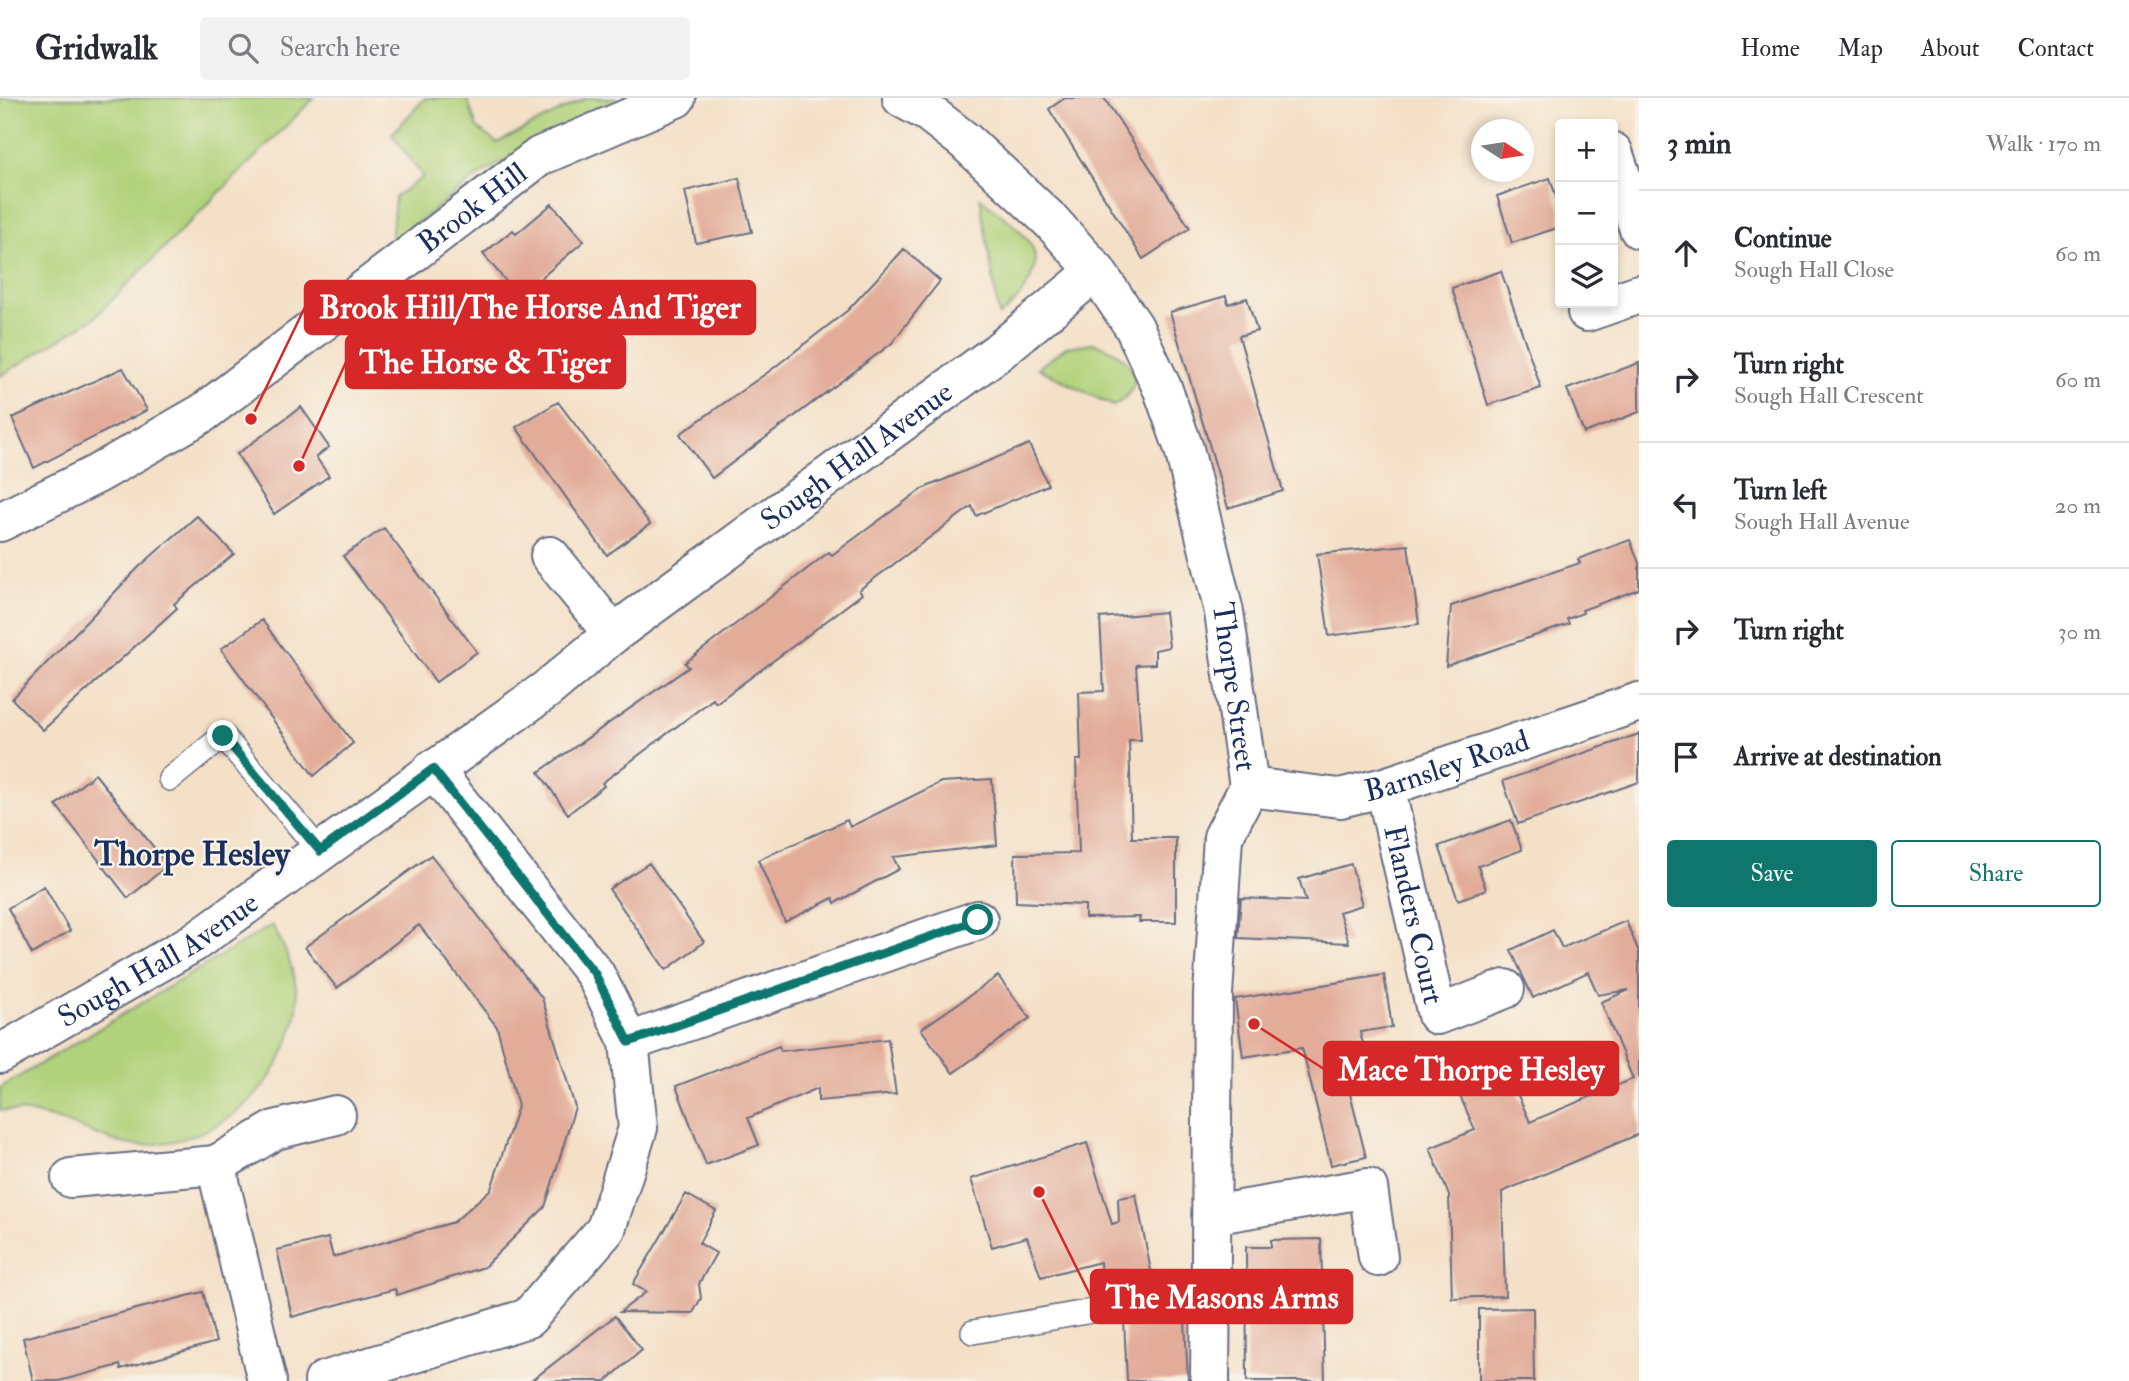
<!DOCTYPE html>
<html lang="en">
<head>
<meta charset="utf-8">
<style>
  :root { --surface:#fff; --page:#f2f2f3; --text:#2b2b33; --muted:#7c7c81; --line:#e1e1e2; --accent:#0f766e }
  body { margin:0; font-family:"IM FELL Double Pica",serif; background:var(--page); color:var(--text) }
  .controls { position:absolute; right:21px; top:21px; display:grid; overflow:hidden; border-radius:7px; box-shadow:0 4px 10px #0003 }
  .controls button { width:63px; height:63px; display:grid; place-items:center; padding:0; border:0; border-bottom:2px solid var(--line); background:var(--surface); color:var(--text); font:35px sans-serif }
  .compass { position:absolute; left:1471px; top:21px; width:63px; height:63px; border-radius:50%; background:var(--surface); box-shadow:0 4px 10px #0003; rotate:102deg }
  .stop { position:absolute; width:21px; height:21px; margin:-16px; border:5px solid #0f766e; border-radius:50%; background:#fff }
  .stop.end { background:#0f766e; border-color:#fff; box-shadow:0 2px 7px #0008 }
  .list { margin:0; padding:0; list-style:none }
  h2 { display:flex; justify-content:space-between; align-items:center; height:91px; margin:0; padding:0 28px; font-size:30px }
  h2 small { font-size:23px; font-weight:400; color:var(--muted) }
  .list li { display:grid; grid-template-columns:46px 1fr auto; gap:21px; align-items:center; box-sizing:border-box; height:126px; padding:0 28px; border-top:2px solid var(--line) }
  .list b { display:block; font-size:26px; white-space:nowrap }
  .list p { margin:0; font-size:23px; white-space:nowrap; color:var(--muted) }
  .list em { font-size:23px; font-style:normal; color:var(--muted) }
  .actions { display:flex; gap:14px; padding:21px 28px }
  .actions a { flex:1; padding:16px 0; border:2px solid var(--accent); border-radius:7px; text-align:center; font-size:24px; color:var(--accent) }
  .actions .main { background:var(--accent); color:#fff }
  .icon { flex:none; width:38px; height:38px; fill:none; stroke:currentColor; stroke-width:2; stroke-linecap:round; stroke-linejoin:round }
  .map { position:relative; flex:none; width:1639px; height:1283px; overflow:hidden }
  header { display:flex; align-items:center; gap:42px; box-sizing:border-box; height:98px; padding:0 35px; background:var(--surface); border-bottom:2px solid var(--line) }
  header strong { font-size:33px }
  nav { display:flex; gap:38px; margin-inline-start:auto; font-size:24px }
  .search { width:490px; height:63px; background:var(--page); display:flex; align-items:center; gap:18px; box-sizing:border-box; padding:0 24px; border-radius:7px; color:var(--muted); font-size:26px }
  main { display:flex }
  aside { flex:1; background:var(--surface) }
  .map>svg:first-child { display:block }
  .green { fill:#b1d27a; stroke:#66806c; stroke-width:2 }
  .building { fill:#e2ac99 }
  .lines { fill:none; stroke-linecap:round; stroke-linejoin:round }
  .lane-casing { stroke:#676d83; stroke-width:26 }
  .street-casing { stroke:#676d83; stroke-width:42 }
  .secondary-casing { stroke:#676d83; stroke-width:42 }
  .lane { stroke:#fff; stroke-width:23 }
  .street { stroke:#fff; stroke-width:38 }
  .secondary { stroke:#fff; stroke-width:38 }
  .route { stroke:#0f766e; stroke-width:9 }
  .labels { text-anchor:middle; stroke-width:5; stroke-linejoin:round; paint-order:stroke }
  .street-label { font-size:30px; fill:#1b2f5e; stroke:#f7f3e8 }
  .quarter-label { font-size:33px; font-weight:bold; fill:#1b2f5e; stroke:#f7f3e8 }
  .leader { fill:none; stroke:#d62828; stroke-width:2.5 }
  .callout-dot { fill:#d62828; stroke:#f7f3e8; stroke-width:2.5 }
  .callout { fill:#d62828; stroke:#d62828; stroke-width:2.5 }
  .callout-label { font-size:32px; text-anchor:middle; font-weight:bold; fill:#fff }
</style>
</head>
<body>
<header>
<strong>Gridwalk</strong>
<div class="search"><svg class="icon" aria-label="search" viewBox="0 0 24 24"><circle cx="10" cy="10" r="6"/><path d="M15 15l6 6"/></svg>Search here</div>
<nav><a>Home</a><a>Map</a><a>About</a><a>Contact</a></nav>
</header>
<main>
<div class="map">
<svg width="1639" height="1283" viewBox="0 0 1639 1283">
  <rect width="100%" height="100%" fill="#f7f3e8"/>
  <filter id="ink" filterUnits="userSpaceOnUse"><feTurbulence type="fractalNoise" baseFrequency=".0143" numOctaves="2"/><feDisplacementMap in="SourceGraphic" scale="14" xChannelSelector="R" yChannelSelector="G"/><feConvolveMatrix kernelMatrix="1 2 1 2 8 2 1 2 1" color-interpolation-filters="sRGB"/></filter>
  <filter id="wash" filterUnits="userSpaceOnUse"><feTurbulence type="fractalNoise" baseFrequency=".00686" numOctaves="4" result="noise"/><feDisplacementMap in="SourceGraphic" scale="28" xChannelSelector="R" yChannelSelector="G"/><feGaussianBlur stdDeviation="1.57" result="paint"/><feColorMatrix in="noise" values="0 0 0 0 0 0 0 0 0 0 0 0 0 0 0 0 0 1.4 0 .05"/><feComposite in="paint" operator="in"/></filter>
  <g filter="url(#wash)">
    <rect width="100%" height="100%" fill="#f4e0c7"/>
    <!-- green -->
    <path class="green" d="M0,0H314L94,220L0,278Z
      M425,0H467L477,30L497,45L586,0H616L618,6L535,44L472,82L391,145L395,99L423,79L392,36Z
      M980,100C996,113 1017,127 1029,144C1047,170 1019,203 999,218Z
      M1093,245C1128,254 1155,285 1113,308L1038,270L1066,249Z
      M272,827C285,849 295,872 297,898C299,913 293,930 288,944C264,1006 211,1043 145,1047C123,1049 107,1040 88,1033C60,1022 31,1012 0,1012V990Z"/>
    <g id="blocks">
      <!-- building -->
      <path class="building" d="M1065,0H1104L1190,130L1143,161L1049,11Z
        M739,80L752,134L696,145L685,93Z
        M1550,80L1560,111V129L1512,145L1497,98Z
        M552,106L584,143L519,199L483,156L513,132L516,136Z
        M904,151L940,183L891,246L712,380L680,336L771,272L848,212Z
        M1501,173L1541,290L1488,307L1452,190Z
        M1226,198L1228,206L1247,200L1257,233L1239,238L1283,393L1228,410L1170,214Z
        M1639,265V314L1584,335L1567,291Z
        M123,270L147,312L34,370L12,320Z
        M558,304L650,426L607,457L516,329Z
        M301,309L329,349L316,359L329,378L274,416L237,356Z
        M1029,346L1048,387L976,418L972,408L859,492L862,496L800,543L716,605L713,601L602,685L604,688L568,716L539,674L689,569L685,565L768,501L829,454L832,457L922,391Z
        M197,418L234,456L174,506L177,510L43,632L12,601L139,469Z
        M384,430L477,554L436,584L343,458Z
        M1630,442L1639,465V491L1582,512L1583,515L1567,521L1569,526L1446,568L1451,508L1580,465L1578,461Z
        M1408,447L1419,526L1329,538L1317,456Z
        M1165,514L1169,549L1155,552V566L1136,567L1141,642H1129L1132,740H1176V824H1139L1140,819L1085,820V807L1016,804L1015,756L1079,755L1076,662H1081L1079,594L1104,593L1100,520Z
        M262,522L353,645L314,678L221,551Z
        M1639,636V684L1518,726L1503,683Z
        M95,676L168,767L128,800L56,707Z
        M992,681L997,747L893,759L899,771L835,805L833,800L785,824L758,762L847,722L850,729L941,684Z
        M1511,722L1522,752L1478,768L1486,792L1458,802L1439,748Z
        M431,757L542,900L575,1009L545,1109L484,1169L397,1197L395,1191L292,1219L277,1152L328,1140L333,1159L454,1124L491,1091L518,1008L497,929L419,827L337,890L305,849Z
        M649,765L704,844L666,872L609,791Z
        M1351,766L1362,807L1339,814L1349,845L1238,840L1241,800L1306,803L1299,781Z
        M44,788L70,833L32,856L8,810Z
        M1626,823L1639,854V1036L1502,1094L1505,1198L1452,1200L1449,1098L1430,1050L1475,1032L1449,973L1497,951L1530,1024L1633,981L1601,904L1629,892L1598,897L1588,874L1533,900L1511,852L1553,832L1562,850Z
        M1384,877L1392,929L1360,934L1371,978L1347,984L1366,1059L1331,1067L1302,950L1243,959L1235,901Z
        M998,878L1030,920L953,975L921,931Z
        M888,941L896,996L818,1003V990L748,1020L759,1047L706,1067L676,988L779,948L781,953Z
        M1087,1045L1112,1126L1119,1124L1118,1100L1136,1097L1154,1188L1122,1193V1184L1102,1190L1100,1164L1041,1179L1027,1139L992,1149L971,1081Z
        M686,1096L716,1113L699,1145L716,1155L699,1186L701,1200L693,1215L620,1214L646,1194L633,1186Z
        M1321,1141L1325,1283H1247L1246,1149H1271V1142Z
        M203,1194L216,1244L121,1271L120,1267L59,1283H33L23,1240Z
        M1533,1210L1534,1283H1479V1211Z
        M1160,1215L1162,1224L1185,1223L1188,1283H1127L1124,1222Z
        M615,1218L642,1252L606,1283H531Z"/>
    </g>
  </g>
  <g filter="url(#ink)">
    <use href="#blocks" fill-opacity="0" stroke="#676d83" stroke-width="2"/>
    <g class="lines">
      <defs>
        <path id="lane" d="M360,195L415,267
          M170,681L223,638L320,753
          M973,1234L1211,1192"/>
        <g id="street">
          <path d="M1613,54L1639,131"/>
          <path d="M1587,214L1639,196"/>
          <path d="M550,458L613,536"/>
          <path id="s1" d="M1385,689L1437,917L1505,891"/>
          <path d="M629,944L978,822"/>
          <path id="s2" d="M0,956L193,845L546,592L613,536L998,254L1096,173"/>
          <path d="M71,1080L216,1067"/>
          <path d="M1212,1117L1368,1090L1378,1159"/>
          <path d="M267,1283L216,1067L275,1032L336,1017"/>
          <path d="M324,1283L528,1220L606,1131L638,1030L629,944L595,876L433,671"/>
        </g>
        <g id="secondary">
          <path id="s3" d="M902,0L929,15L965,43L1051,123L1096,173L1134,229L1163,292L1184,351L1224,514L1249,689L1223,739L1213,896L1210,1283"/>
          <path id="s4" d="M0,424L97,376L203,315L540,58L676,0"/>
          <path id="s5" d="M1249,689L1340,700L1385,689L1639,604"/>
        </g>
      </defs>
      <!-- lane casing -->
      <use href="#lane" class="lane-casing"/>
      <!-- street casing -->
      <use href="#street" class="street-casing"/>
      <!-- secondary casing -->
      <use href="#secondary" class="secondary-casing"/>
      <!-- lane -->
      <use href="#lane" class="lane"/>
      <!-- street -->
      <use href="#street" class="street"/>
      <!-- secondary -->
      <use href="#secondary" class="secondary"/>
    </g>
  </g>
  <g class="lines" filter="url(#ink)">
    <!-- route -->
    <path class="route" d="M223,638L320,753L433,671L595,876L629,944L978,822"/>
  </g>
  <g class="labels">
    <!-- street labels -->
    <g class="street-label">
      <text dy="10" stroke="none"><textPath href="#s4" startOffset="569">Brook Hill</textPath></text>
      <text dy="10" stroke="none"><textPath href="#s2" startOffset="1046">Sough Hall Avenue</textPath></text>
      <text dy="10" stroke="none"><textPath href="#s3" startOffset="704">Thorpe Street</textPath></text>
      <text dy="10" stroke="none"><textPath href="#s5" startOffset="203">Barnsley Road</textPath></text>
      <text dy="10" stroke="none"><textPath href="#s1" startOffset="131">Flanders Court</textPath></text>
      <text dy="10" stroke="none"><textPath href="#s2" startOffset="184">Sough Hall Avenue</textPath></text>
    </g>
    <!-- quarter labels -->
    <g class="quarter-label">
      <text x="192" y="767">Thorpe Hesley</text>
    </g>
  </g>
  <!-- callouts -->
  <path class="leader" d="M251 321L305 209M299 368L346 264M1254 926L1324 971M1039 1094L1091 1199"/>
  <g class="callout-dot">
    <circle cx="251" cy="321" r="7"/>
    <circle cx="299" cy="368" r="7"/>
    <circle cx="1254" cy="926" r="7"/>
    <circle cx="1039" cy="1094" r="7"/>
  </g>
  <g class="callout">
    <rect x="305" y="183" width="450" height="53" rx="7"/>
    <rect x="346" y="237" width="279" height="53" rx="7"/>
    <rect x="1324" y="944" width="294" height="53" rx="7"/>
    <rect x="1091" y="1172" width="261" height="53" rx="7"/>
  </g>
  <g class="callout-label">
    <text x="530" y="220">Brook Hill/The Horse And Tiger</text>
    <text x="485" y="275">The Horse &amp; Tiger</text>
    <text x="1471" y="982">Mace Thorpe Hesley</text>
    <text x="1222" y="1210">The Masons Arms</text>
  </g>
</svg>
<div class="controls">
<button>+</button>
<button>−</button>
<button><svg class="icon" aria-label="layers" viewBox="0 0 24 24"><path d="M12 4l9 5-9 5-9-5zM3 14l9 5 9-5"/></svg></button>
</div>
<svg class="compass" viewBox="-18 -18 36 36"><path d="M0-13l5 13h-10z" fill="#e53935"/><path d="M0 13l5-13h-10z" fill="#7c7c81"/></svg>
<div class="stop" style="left:978px;top:822px"></div>
<div class="stop end" style="left:223px;top:638px"></div>
</div>
<aside>
<h2>3 min<small>Walk · 170 m</small></h2>
<ul class="list">
<li><svg class="icon" aria-label="ahead" viewBox="0 0 24 24"><path d="M12 20V5M6 11l6-6 6 6"/></svg><div><b>Continue</b><p>Sough Hall Close</p></div><em>60 m</em></li>
<li><svg class="icon" aria-label="right" viewBox="0 0 24 24"><path d="M7 20v-9h11M14 6l5 5-5 5"/></svg><div><b>Turn right</b><p>Sough Hall Crescent</p></div><em>60 m</em></li>
<li><svg class="icon" aria-label="left" viewBox="0 0 24 24"><path d="M17 20v-9H6M10 6l-5 5 5 5"/></svg><div><b>Turn left</b><p>Sough Hall Avenue</p></div><em>20 m</em></li>
<li><svg class="icon" aria-label="right" viewBox="0 0 24 24"><path d="M7 20v-9h11M14 6l5 5-5 5"/></svg><div><b>Turn right</b></div><em>30 m</em></li>
<li><svg class="icon" aria-label="arrive" viewBox="0 0 24 24"><path d="M6 21V4h12l-3 4 3 4H6"/></svg><div><b>Arrive at destination</b></div></li>
</ul>
<div class="actions"><a class="main">Save</a><a>Share</a></div>
</aside>
</main>
</body>
</html>
